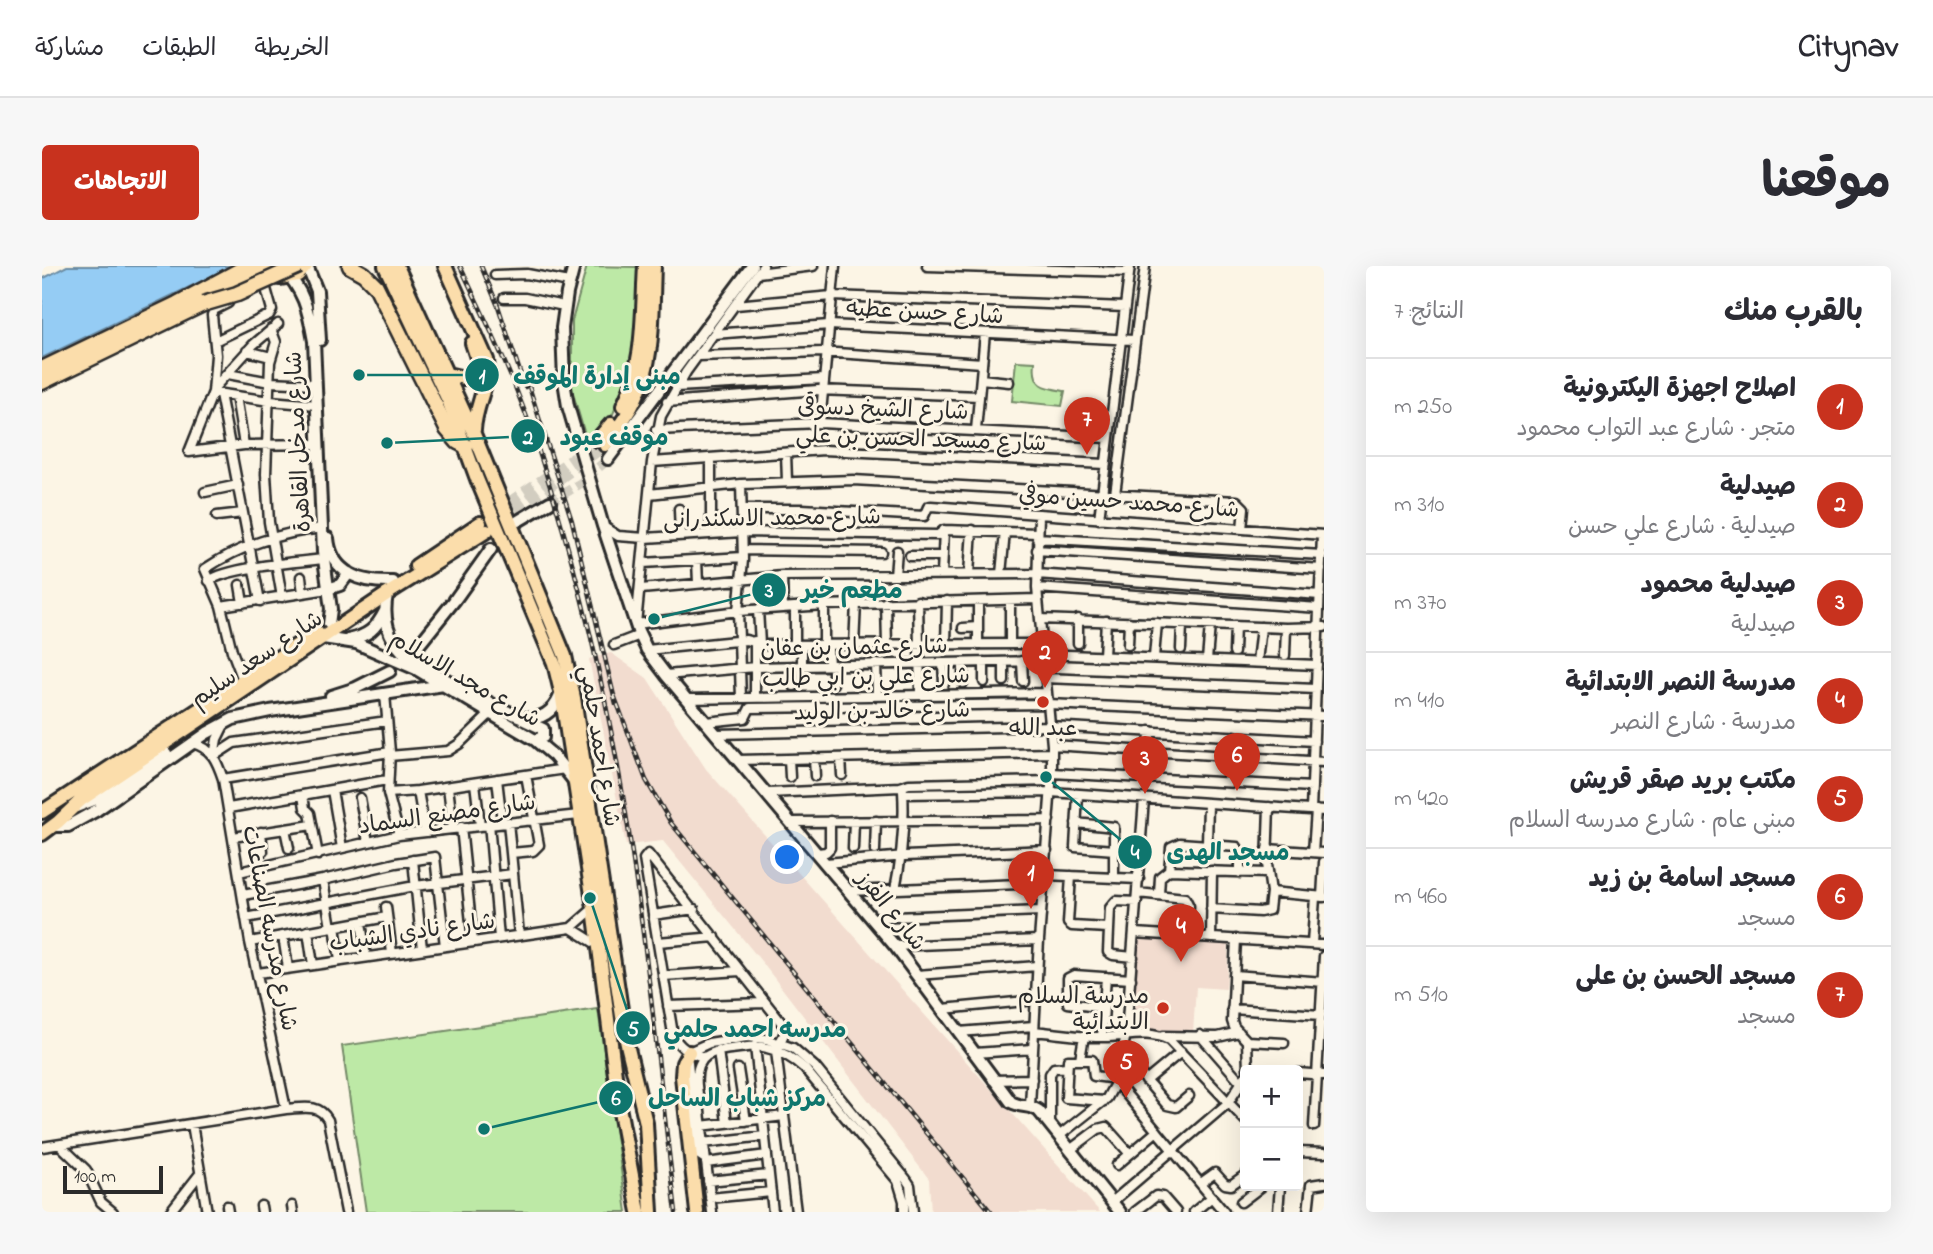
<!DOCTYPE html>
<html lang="ar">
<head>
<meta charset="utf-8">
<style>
  :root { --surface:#fff; --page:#f7f7f7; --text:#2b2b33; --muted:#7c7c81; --line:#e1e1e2; --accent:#c8321e }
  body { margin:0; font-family:"Indie Flower","Playpen Sans Arabic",sans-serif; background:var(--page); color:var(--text); direction:rtl }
  .controls { position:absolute; right:21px; bottom:21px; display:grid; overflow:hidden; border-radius:7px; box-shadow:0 7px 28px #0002 }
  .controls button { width:63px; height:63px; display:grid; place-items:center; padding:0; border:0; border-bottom:2px solid var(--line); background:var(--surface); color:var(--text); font:35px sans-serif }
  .scale { position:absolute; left:21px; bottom:18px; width:100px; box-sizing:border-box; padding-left:7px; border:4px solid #2b2b2b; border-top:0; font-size:19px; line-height:24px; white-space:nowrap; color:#2b2b2b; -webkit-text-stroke:5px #fcf5e5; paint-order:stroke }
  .you { position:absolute; left:746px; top:592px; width:24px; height:24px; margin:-18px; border:5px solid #fff; border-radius:50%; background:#1a73e8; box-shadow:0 0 0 10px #1a73e833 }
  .badge { display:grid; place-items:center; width:46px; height:46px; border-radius:50%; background:var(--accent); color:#fff; font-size:23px; font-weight:700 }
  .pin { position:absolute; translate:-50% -58px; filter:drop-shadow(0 2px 4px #0008) }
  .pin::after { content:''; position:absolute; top:37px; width:24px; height:21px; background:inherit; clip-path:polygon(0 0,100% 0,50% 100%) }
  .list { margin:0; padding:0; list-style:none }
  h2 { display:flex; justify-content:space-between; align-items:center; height:91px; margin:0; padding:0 28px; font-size:30px }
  h2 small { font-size:23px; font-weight:400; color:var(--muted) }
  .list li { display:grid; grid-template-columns:46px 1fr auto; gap:21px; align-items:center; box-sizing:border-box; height:98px; padding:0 28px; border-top:2px solid var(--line) }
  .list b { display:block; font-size:26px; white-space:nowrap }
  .list p { margin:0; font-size:23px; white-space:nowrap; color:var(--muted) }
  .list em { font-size:23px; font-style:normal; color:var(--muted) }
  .map { position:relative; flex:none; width:1282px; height:946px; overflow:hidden; direction:ltr; border-radius:7px }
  header { display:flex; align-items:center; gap:42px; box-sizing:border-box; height:98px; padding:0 35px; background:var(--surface); border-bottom:2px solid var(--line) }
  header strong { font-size:33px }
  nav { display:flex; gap:38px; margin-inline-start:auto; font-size:24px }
  .intro { display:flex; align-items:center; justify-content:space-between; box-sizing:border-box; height:168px; padding:0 42px }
  h1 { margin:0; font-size:49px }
  .button { padding:18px 32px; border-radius:7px; background:var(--accent); color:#fff; font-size:24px; font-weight:700 }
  main { display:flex; gap:42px; padding:0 42px }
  aside { flex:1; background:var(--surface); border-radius:7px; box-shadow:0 7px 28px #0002 }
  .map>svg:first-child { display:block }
  .built { fill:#f2dccf }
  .green { fill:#bde9a6; stroke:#748a68; stroke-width:2 }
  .water { fill:#95ccf4; stroke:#6b8ca4; stroke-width:2 }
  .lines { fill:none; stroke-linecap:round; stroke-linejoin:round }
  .secondary-tunnel { stroke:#d2cdc0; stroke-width:10; stroke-dasharray:10 5; stroke-linecap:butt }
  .primary-tunnel { stroke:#d2cdc0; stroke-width:12; stroke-dasharray:12 6; stroke-linecap:butt }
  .street-casing { stroke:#2b2b2b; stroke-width:13 }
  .secondary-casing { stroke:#2b2b2b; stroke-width:16 }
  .primary-casing { stroke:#2b2b2b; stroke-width:18 }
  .highway-casing { stroke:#2b2b2b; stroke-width:19 }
  .street { stroke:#fcf5e5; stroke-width:8 }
  .secondary { stroke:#fcf5e5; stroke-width:10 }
  .primary { stroke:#fbddab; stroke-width:12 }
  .highway { stroke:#fbddab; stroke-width:14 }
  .rail-casing { stroke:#2b2b2b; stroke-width:4.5 }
  .rail { stroke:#fcf5e5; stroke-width:2; stroke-dasharray:5; stroke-linecap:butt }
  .highway-bridge-casing { stroke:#2b2b2b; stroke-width:19; stroke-linecap:butt }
  .highway-bridge { stroke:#fbddab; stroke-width:14 }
  .poi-dot { fill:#c8321e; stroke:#fcf5e5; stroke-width:2.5 }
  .labels { text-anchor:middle; stroke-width:6; stroke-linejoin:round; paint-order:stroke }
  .street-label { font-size:23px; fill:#2b2b2b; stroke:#fcf5e5 }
  .poi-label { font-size:23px; fill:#2b2b2b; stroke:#fcf5e5 }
  .leader { fill:none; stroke:#0f766e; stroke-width:2.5 }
  .callout-dot { fill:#0f766e; stroke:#fcf5e5; stroke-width:2.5 }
  .mark-label { font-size:21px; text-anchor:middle; font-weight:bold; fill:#fff }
  .callout-label { font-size:24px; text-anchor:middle; font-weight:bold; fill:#0f766e; stroke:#fcf5e5; stroke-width:6; stroke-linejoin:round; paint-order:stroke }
</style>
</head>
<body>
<header>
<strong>Citynav</strong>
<nav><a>الخريطة</a><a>الطبقات</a><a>مشاركة</a></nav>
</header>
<div class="intro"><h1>موقعنا</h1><a class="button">الاتجاهات</a></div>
<main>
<aside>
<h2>بالقرب منك<small>النتائج: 7</small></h2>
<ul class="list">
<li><span class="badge">1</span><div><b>اصلاح اجهزة اليكترونية</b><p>متجر · شارع عبد التواب محمود</p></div><em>250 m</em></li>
<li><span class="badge">2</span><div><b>صيدلية</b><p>صيدلية · شارع علي حسن</p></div><em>310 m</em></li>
<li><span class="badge">3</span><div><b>صيدلية محمود</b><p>صيدلية</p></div><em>370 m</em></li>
<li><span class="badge">4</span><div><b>مدرسة النصر الابتدائية</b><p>مدرسة · شارع النصر</p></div><em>410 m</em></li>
<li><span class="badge">5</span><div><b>مكتب بريد صقر قريش</b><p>مبنى عام · شارع مدرسه السلام</p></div><em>420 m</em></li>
<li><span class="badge">6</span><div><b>مسجد اسامة بن زيد</b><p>مسجد</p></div><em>460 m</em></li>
<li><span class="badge">7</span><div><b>مسجد الحسن بن على</b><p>مسجد</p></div><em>510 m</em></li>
</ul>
</aside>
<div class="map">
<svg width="1282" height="946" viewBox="0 0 1282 946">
  <rect width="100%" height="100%" fill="#fcf5e5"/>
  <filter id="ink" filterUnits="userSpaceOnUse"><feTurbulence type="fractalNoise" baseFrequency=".0143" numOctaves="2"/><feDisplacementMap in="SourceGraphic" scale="14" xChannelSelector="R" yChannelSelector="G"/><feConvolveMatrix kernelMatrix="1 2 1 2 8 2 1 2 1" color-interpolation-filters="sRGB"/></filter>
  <g filter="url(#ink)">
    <!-- built -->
    <path class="built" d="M569,387L605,412L664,503L1058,946H889L887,913L719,695L621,575L584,579L547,393Z
      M1095,669L1187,677L1184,723L1154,721L1151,767L1087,763Z"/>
    <!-- green -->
    <path class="green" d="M545,0L597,1L592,93L571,148L546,179L530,124V55Z
      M974,95L993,96C990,121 1003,122 1023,125L1020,140L970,135Z
      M556,743L585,946H324L300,780Z"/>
    <!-- water -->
    <path class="water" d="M25,0H191L0,92V13Z"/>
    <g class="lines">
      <!-- secondary-tunnel -->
      <path class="secondary-tunnel" d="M508,236L539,217L566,193"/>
      <!-- primary-tunnel -->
      <path class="primary-tunnel" d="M459,255L563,179
        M438,257L533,192"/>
      <defs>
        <path id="street" d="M721,0L644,106L619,150L610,196L594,358L696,345L782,339L996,333
          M885,0L1087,6
          M716,7L771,0
          M453,9L485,8L522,15
          M462,32H483L517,39
          M186,37L172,44L170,49L174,89L171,126L147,186L202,179L277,178
          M694,39L790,30L1083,41
          M229,63L234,76L228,96L224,208L227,256L240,331
          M672,68L787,59L1092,74
          M173,75L227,49L230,44L223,19
          M205,85L229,91
          M656,90L780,86L940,97
          M186,108L228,116L274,118
          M939,113L967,116
          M634,121L782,113
          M172,122L211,79L236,58
          M174,127L228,135L275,139
          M178,128L218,335
          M194,130L202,179
          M625,136L776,124L937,130
          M778,157L793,0
          M614,164L778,157L1066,172
          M934,164L943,67
          M744,187L745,215
          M669,193V266
          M610,196L782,184L1063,198
          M163,226L196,219
          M607,228L699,218L811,214L1195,235L1202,242L1200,263
          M1073,228L1103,0
          M637,243L638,269
          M700,243H760L882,250L886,241L889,240L1282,269
          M175,250L201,247
          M1057,253L1088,0
          M562,261L576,270L603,272L700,266L896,269L902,264L995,267
          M995,272L1280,289
          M701,284L839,286
          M995,284L1279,303
          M868,290H901
          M655,294L656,317
          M601,297L701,291
          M900,308L902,264
          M927,308L930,264
          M959,308L963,266
          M853,309L855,285
          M740,310L741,342
          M259,311L261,327
          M167,315C186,301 256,296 282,293
          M198,319L201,337
          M995,322L1277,342
          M599,323L740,310L995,308L1278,329
          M876,335L878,427
          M936,335V379
          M844,336L845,380
          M782,339V376L786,383L787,399
          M179,340L286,323
          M753,341V379
          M716,344L718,378
          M998,353L1244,362L1282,361
          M921,362L936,361
          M1036,377V353
          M968,378V335
          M572,379L598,369
          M760,379V400
          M904,379L905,335
          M1086,379L1087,356
          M812,380L814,337
          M1139,383L1140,358
          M605,384L704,374L723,379L1000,378
          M1192,386L1193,360
          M1001,388L1275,399
          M1062,389L1064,355
          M1243,389L1244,362
          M1112,391L1115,357
          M1165,394L1168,359
          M980,395L981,415
          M962,396V415
          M1215,396L1219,361
          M901,397L902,418
          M921,397V417
          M834,398L835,428
          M791,399V418
          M751,400L752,420
          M624,409L713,401L1002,395
          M1003,412L1274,423
          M201,414L190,385L179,340L163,303C197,280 240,266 281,262
          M942,416V396
          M343,428L348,486L346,527L357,569
          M699,432L696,345L701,294L699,218
          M713,432V375
          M645,433L1005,427
          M664,456L703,452L708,442L1006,438L1282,450
          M674,468L1008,460L1272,475
          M150,477C170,482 175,495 181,513L208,676L244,843
          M1010,479L1282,496
          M1107,485L1108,465
          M172,490L192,477L345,455
          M172,490L175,473L183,457
          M347,490L406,485L417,478L448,448
          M1192,491L1193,470
          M772,492L773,510
          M799,492L800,509
          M747,493L748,511
          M696,494L1010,487
          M1010,507L1270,521
          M181,513L348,486
          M455,513L460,556
          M433,517L438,559
          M406,521L411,562
          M290,524L300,582
          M376,525L383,565
          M346,527L376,525L523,503
          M726,527L858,521L867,518L1010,515
          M862,528L1009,526L1282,545
          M261,529L263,542L268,547L276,589
          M1036,529L1033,581L1073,584
          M318,532L326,576
          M187,542L345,514
          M1269,544L1280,269
          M466,556L477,669
          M750,556L1007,554
          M447,557L457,672
          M1034,557L1072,561V612
          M419,561L431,676
          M243,563L247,582
          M219,566L221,585
          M191,571L270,559
          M1165,578L1166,537
          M811,582L812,555
          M1225,583L1282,587
          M833,584L834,555
          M1271,586L1274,544
          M469,587L491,585L497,579L484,509
          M776,587L784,586L788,582V555
          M371,594L380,683
          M784,597L863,590L1005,584
          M1127,604L1129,581L1138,577L1195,581L1198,587V607
          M197,606L357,569L537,549
          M1003,609L1097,613
          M1029,610L1026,657L1030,660L1066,662
          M281,614L289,661
          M853,623C860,590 863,559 861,525
          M807,625L1002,617
          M1229,626L1282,631
          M1096,627L1143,632L1147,640L1145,670
          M1117,628L1118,611L1127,604L1225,607
          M201,629L281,614L354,597L393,591L403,680
          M1280,631L1282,596
          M344,641L350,687
          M1169,643L1218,646L1227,644L1229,626L1225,598L1227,541
          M611,649L652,643
          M204,652L373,620L471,608
          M830,652L999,645
          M319,656L324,691
          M293,660L298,695
          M529,662L556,679
          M266,665L271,699
          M1093,667L1282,679
          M241,670L246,702
          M1169,672L1170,605
          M1194,673L1190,755L1192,761L1205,775L1206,804
          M208,676L345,651
          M616,676L673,671
          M1270,678L1273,631
          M853,680L997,674
          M1091,691L1071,689L1066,686L1068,642L1074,635L1095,636
          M216,707L529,662L552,642
          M875,709L995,700
          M1192,709L1282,716
          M621,710L698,705
          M626,740L723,737
          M1062,742L1026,737V712L1032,709L1089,713
          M901,743L994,734
          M1190,743L1279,749
          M992,765C1014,767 1036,771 1058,771C1083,772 1103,763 1127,774L1203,854
          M917,766L992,760
          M1158,769L1199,816
          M1121,770L1176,771L1197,766
          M1060,771L1064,711
          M1205,775L1242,777
          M713,780L731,946
          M676,784L685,857
          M647,786L667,777L705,771L724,773L751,782L773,801L864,913L868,919L871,946
          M933,787L991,783
          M1081,787L1125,839L1134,841L1147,830
          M662,791C649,788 636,781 631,768L602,593L606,588L742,760L743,766L734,785L754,946
          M1038,793L1042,770
          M646,796L655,884L657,889L663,893
          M696,803L704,855
          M1256,807L1282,809
          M951,814L990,813
          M1104,815L1139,786
          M1074,816L1182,946
          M1062,835L1024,832L1026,794H1050L1052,810L1075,813
          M988,840L997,674L1010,507V479L995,322L997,248
          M150,858L165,946
          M1008,858V808L1012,802L1025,801
          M659,860L742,850
          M1272,860L1282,690
          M1017,870L1065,832L1074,816L1084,768L1102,533
          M661,877L723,870
          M18,879L44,904L59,936L71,946
          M0,881L244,843C261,842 277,837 286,854L304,946
          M1028,884L1056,863L1064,861L1088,888
          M1256,886L1282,887
          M664,897L725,889
          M1075,899L1115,865
          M666,915L727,909
          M1159,917L1173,907L1183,918L1189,919L1203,909
          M668,932L729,926
          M1070,936L1186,837L1203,811
          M1199,936L1220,920
          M185,940L186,946
          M219,940L220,946
          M250,940L251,946
          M128,946L157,909
          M670,946L655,820C652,787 670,785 697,782C706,781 715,779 725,782C739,785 752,793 763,803L856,915L862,935V946
          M1093,946L1114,930L1121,931L1134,946
          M1152,946L1170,931
          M1236,946L1238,920
          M1266,946L1269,919L1282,917"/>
        <path id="secondary" d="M239,0C262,25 266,42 272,75L281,286L289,343L287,358
          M265,0L275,25L278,74
          M532,0L525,27L520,62L522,115L526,140L561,260L596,365L605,384L624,409L853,680L969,836C979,842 988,838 997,845L1078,946
          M566,193L710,0
          M476,255L508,236
          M286,272C289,308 320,317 351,316
          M286,323L298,319L307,307
          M345,328C342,344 343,361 352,375C356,381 361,387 367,391C384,403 472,453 488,453C504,452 515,441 519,426
          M281,372L314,377L374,403L493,474L512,490L532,515
          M306,374C326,370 334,363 343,345
          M372,385L412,335L449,283
          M289,430L314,422L348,405
          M482,454L501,463V471L493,474
          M34,541L59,531L124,487
          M11,560H26L55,544L165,467L191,453L228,445L402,419"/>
        <path id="primary" d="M343,0L406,134L435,213L512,397L519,426L552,642L577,841L597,946
          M355,0L432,168L523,390L532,432L583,770L604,857L609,946
          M403,0L445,94C448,117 433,140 432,164
          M237,12L256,9L264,0
          M405,108L422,112L433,108L436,95L430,77
          M581,140C603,97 600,47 603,0
          M555,174L569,158
          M563,179C574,164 585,151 593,134C613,93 610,44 612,0
          M374,300L438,257
          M0,546L275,366
          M0,568L16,556L39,534L345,328L445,265
          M647,786L641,797L640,810L655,946"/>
        <path id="highway" d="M308,0L322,8L334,20L405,163L416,176L424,180
          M0,103L135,38L206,0
          M0,116L161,38L224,0"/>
      </defs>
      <!-- street casing -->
      <use href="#street" class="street-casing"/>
      <!-- secondary casing -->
      <use href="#secondary" class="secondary-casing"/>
      <!-- primary casing -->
      <use href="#primary" class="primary-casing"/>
      <!-- highway casing -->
      <use href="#highway" class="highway-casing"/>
      <!-- street -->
      <use href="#street" class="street"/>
      <!-- secondary -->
      <use href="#secondary" class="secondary"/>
      <!-- primary -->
      <use href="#primary" class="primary"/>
      <!-- highway -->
      <use href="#highway" class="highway"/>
      <defs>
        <path id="rail" d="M418,0C449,64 479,128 500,195C535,304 562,418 581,530C604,668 617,808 634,946
          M439,0L456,40L483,121
          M484,111L530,255L574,438
          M572,429L604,514L629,557L949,946"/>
      </defs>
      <!-- rail casing -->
      <use href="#rail" class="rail-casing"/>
      <!-- rail -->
      <use href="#rail" class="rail"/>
      <defs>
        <path id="highway-bridge" d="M161,38L195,28L257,0"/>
      </defs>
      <!-- highway-bridge casing -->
      <use href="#highway-bridge" class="highway-bridge-casing"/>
      <!-- highway-bridge -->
      <use href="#highway-bridge" class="highway-bridge"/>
    </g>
  </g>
  <!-- markers -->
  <g class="poi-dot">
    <circle cx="1001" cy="436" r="7"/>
    <circle cx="1121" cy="742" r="7"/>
  </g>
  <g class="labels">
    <!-- street labels -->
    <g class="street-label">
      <text transform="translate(883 45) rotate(3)" y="8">شارع حسن عطيه</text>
      <text transform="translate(841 142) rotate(2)" y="8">شارع الشيخ دسوقى</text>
      <text transform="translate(879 172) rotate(2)" y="8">شارع مسجد الحسن بن علي</text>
      <text transform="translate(255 176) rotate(-93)" y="8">شارع مدخل القاهرة</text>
      <text transform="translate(1087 235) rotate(4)" y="8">شارع محمد حسين موفي</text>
      <text transform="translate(730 251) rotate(-1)" y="8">شارع محمد الاسكندرانى</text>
      <text transform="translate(812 380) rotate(-1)" y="8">شارع عثمان بن عفان</text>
      <text transform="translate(214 392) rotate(-34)" y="8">شارع سعد سليم</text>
      <text transform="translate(824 410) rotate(-1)" y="8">شارع علي بن ابي طالب</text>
      <text transform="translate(424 412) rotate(30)" y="8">شارع مجد الاسلام</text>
      <text transform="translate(840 444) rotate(-1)" y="8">شارع خالد بن الوليد</text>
      <text transform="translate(559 480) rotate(81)" y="8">شارع احمد حلمي</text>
      <text transform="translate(405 547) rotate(-8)" y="8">شارع مصنع السماد</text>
      <text transform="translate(850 644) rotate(51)" y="8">شارع الفرز</text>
      <text transform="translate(229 662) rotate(79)" y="8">شارع مدرسه الصناعات</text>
      <text transform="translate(370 665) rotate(-8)" y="8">شارع نادي الشباب</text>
    </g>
    <!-- poi labels -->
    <g class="poi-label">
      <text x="1001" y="469">عبد الله</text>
      <text x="1107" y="737" text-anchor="end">مدرسة السلام<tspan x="1107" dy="26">الابتدائية</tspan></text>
    </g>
  </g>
  <!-- callouts -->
  <path class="leader" d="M317 109L440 109M345 177L486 170M612 353L727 324M1004 511L1093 586M548 632L591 762M442 863L574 832"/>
  <g class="callout-dot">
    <circle cx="317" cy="109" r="7"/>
    <circle cx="345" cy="177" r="7"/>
    <circle cx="612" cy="353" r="7"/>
    <circle cx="1004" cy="511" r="7"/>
    <circle cx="548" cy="632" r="7"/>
    <circle cx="442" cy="863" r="7"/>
    <circle cx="440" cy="109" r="18"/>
    <circle cx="486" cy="170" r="18"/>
    <circle cx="727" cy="324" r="18"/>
    <circle cx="1093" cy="586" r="18"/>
    <circle cx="591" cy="762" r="18"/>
    <circle cx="574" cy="832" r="18"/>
  </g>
  <g class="mark-label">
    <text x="440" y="117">1</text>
    <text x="486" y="178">2</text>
    <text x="727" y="331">3</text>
    <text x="1093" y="593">4</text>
    <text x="591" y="770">5</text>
    <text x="574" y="839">6</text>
  </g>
  <g class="callout-label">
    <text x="555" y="118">مبنى إدارة الموقف</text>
    <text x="572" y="179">موقف عبود</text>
    <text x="810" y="332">مطعم خير</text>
    <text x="1186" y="594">مسجد الهدى</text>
    <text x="713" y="771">مدرسه احمد حلمي</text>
    <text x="695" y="840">مركز شباب الساحل</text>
  </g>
</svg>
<div class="controls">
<button>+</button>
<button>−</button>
</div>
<div class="scale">100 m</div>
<div class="you"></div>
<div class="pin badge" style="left:989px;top:643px">1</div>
<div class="pin badge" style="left:1003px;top:422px">2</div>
<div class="pin badge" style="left:1103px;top:528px">3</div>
<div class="pin badge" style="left:1139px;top:696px">4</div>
<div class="pin badge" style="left:1084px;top:832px">5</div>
<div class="pin badge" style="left:1195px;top:525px">6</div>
<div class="pin badge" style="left:1045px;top:189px">7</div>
</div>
</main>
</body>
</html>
